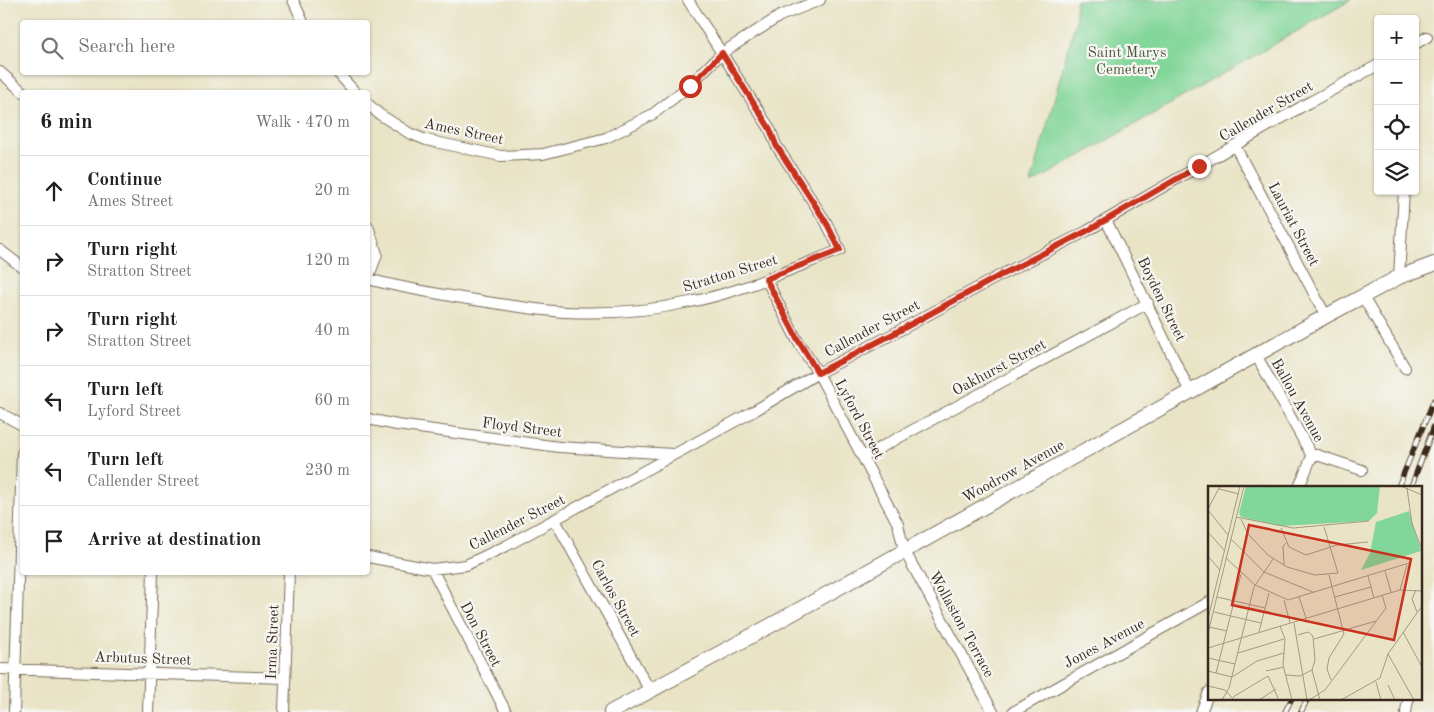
<!DOCTYPE html>
<html lang="en">
<head>
<meta charset="utf-8">
<style>
  :root { --surface:#fff; --page:#f6f6f6; --text:#202124; --muted:#757577; --line:#e0e0e0 }
  body { margin:0; font-family:"Old Standard TT",serif; background:var(--page); color:var(--text) }
  .controls { position:absolute; right:15px; top:15px; display:grid; overflow:hidden; border-radius:5px; box-shadow:0 1px 4px #0004 }
  .controls button { width:45px; height:45px; display:grid; place-items:center; padding:0; border:0; border-bottom:1px solid var(--line); background:var(--surface); color:var(--text); font:25px sans-serif }
  .stop { position:absolute; width:15px; height:15px; margin:-11px; border:4px solid #c8321e; border-radius:50%; background:#fff }
  .stop.end { background:#c8321e; border-color:#fff; box-shadow:0 1px 5px #0008 }
  .list { margin:0; padding:0; list-style:none }
  h2 { display:flex; justify-content:space-between; align-items:center; height:65px; margin:0; padding:0 20px; font-size:21px }
  h2 small { font-size:16px; font-weight:400; color:var(--muted) }
  .list li { display:grid; grid-template-columns:32px 1fr auto; gap:15px; align-items:center; box-sizing:border-box; height:70px; padding:0 20px; border-top:1px solid var(--line) }
  .list b { display:block; font-size:19px; white-space:nowrap }
  .list p { margin:0; font-size:16px; white-space:nowrap; color:var(--muted) }
  .list em { font-size:16px; font-style:normal; color:var(--muted) }
  .icon { flex:none; width:28px; height:28px; fill:none; stroke:currentColor; stroke-width:2; stroke-linecap:round; stroke-linejoin:round }
  .map { position:relative; flex:none; width:1434px; height:712px; overflow:hidden }
  .search { position:absolute; background:var(--surface); box-shadow:0 1px 4px #0004; left:20px; top:20px; width:350px; height:55px; display:flex; align-items:center; gap:12px; box-sizing:border-box; padding:0 18px; border-radius:5px; color:var(--muted); font-size:19px }
  .panel { position:absolute; background:var(--surface); box-shadow:0 1px 4px #0004; left:20px; top:90px; width:350px; height:485px; border-radius:5px }
  .map>svg:first-child { display:block }
  .green { fill:#82d699; stroke:#5e805c }
  .lines { fill:none; stroke-linecap:round; stroke-linejoin:round }
  .street-casing { stroke:#786b59; stroke-width:12 }
  .secondary-casing { stroke:#786b59; stroke-width:16 }
  .street { stroke:#fff; stroke-width:10 }
  .secondary { stroke:#fff; stroke-width:14 }
  .rail-casing { stroke:#3b2a1e; stroke-width:5.5 }
  .rail { stroke:#f6f6f2; stroke-width:4; stroke-dasharray:11; stroke-linecap:butt }
  .route { stroke:#c8321e; stroke-width:6 }
  .labels { text-anchor:middle; stroke-width:4.5; stroke-linejoin:round; paint-order:stroke }
  .park-label { font-size:15px; fill:#4d553d; stroke:#f6f6f2 }
  .street-label { font-size:15px; fill:#3b2a1e; stroke:#f6f6f2 }
  .inset-road { fill:none; stroke:#a39a83; stroke-width:1 }
  .view { fill:#c8321e; fill-opacity:0.15; stroke:#c8321e; stroke-width:2.5 }
  .inset-edge { fill:none; stroke:#3b2a1e; stroke-width:2.5 }
</style>
</head>
<body>
<div class="map">
<svg width="1434" height="712" viewBox="0 0 1434 712">
  <rect width="100%" height="100%" fill="#f6f6f2"/>
  <filter id="ink" filterUnits="userSpaceOnUse"><feTurbulence type="fractalNoise" baseFrequency=".02" numOctaves="2"/><feDisplacementMap in="SourceGraphic" scale="10" xChannelSelector="R" yChannelSelector="G"/><feConvolveMatrix kernelMatrix="1 2 1 2 8 2 1 2 1" color-interpolation-filters="sRGB"/></filter>
  <filter id="wash" filterUnits="userSpaceOnUse"><feTurbulence type="fractalNoise" baseFrequency=".0096" numOctaves="4" result="noise"/><feDisplacementMap in="SourceGraphic" scale="20" xChannelSelector="R" yChannelSelector="G"/><feGaussianBlur stdDeviation="1.12" result="paint"/><feColorMatrix in="noise" values="0 0 0 0 0 0 0 0 0 0 0 0 0 0 0 0 0 1.4 0 .05"/><feComposite in="paint" operator="in"/></filter>
  <g filter="url(#wash)">
    <rect width="100%" height="100%" fill="#e9e4c6"/>
    <!-- green -->
    <path class="green" d="M1076,0H1351L1031,184L1076,20Z"/>
  </g>
  <g filter="url(#ink)">
    <g class="lines">
      <defs>
        <path id="street" d="M293,0L303,22
          M1415,44L1427,37
          M0,72L23,92
          M337,72L355,92
          M368,104L379,114L409,133L426,140L501,156L543,154L606,138L653,114L689,86L722,53L780,16L820,0
          M1235,146L1326,316
          M1106,220L1190,392
          M368,226L377,254L368,279
          M0,250L22,267
          M1399,277L1404,191
          M368,279C401,288 434,293 468,299C500,304 533,310 566,312C607,314 650,311 690,302C742,292 791,269 840,250L826,222L776,145L770,129L688,0
          M766,279L797,340L818,373L898,524L904,550L993,712
          M1363,297L1405,368
          M1256,355L1312,456L1299,487
          M0,413L22,425
          M368,419L397,425L559,447L673,454
          M1312,456L1317,455L1362,470
          M863,457L1148,303
          M555,520L650,691
          M368,557L432,569L466,565L506,546L754,411L818,373L893,334L999,276L1087,231L1301,107L1378,65
          M432,569L506,712
          M0,669L285,678
          M14,712L22,453
          M148,712L153,572
          M284,712L289,572
          M1013,712L1209,602
          M1201,712L1209,692
          M1406,712L1407,705L1409,698"/>
        <path id="secondary" d="M611,712L768,627L1326,316L1399,277L1434,264"/>
      </defs>
      <!-- street casing -->
      <use href="#street" class="street-casing"/>
      <!-- secondary casing -->
      <use href="#secondary" class="secondary-casing"/>
      <!-- street -->
      <use href="#street" class="street"/>
      <!-- secondary -->
      <use href="#secondary" class="secondary"/>
      <defs>
        <path id="rail" d="M1398,487L1434,400
          M1411,487L1434,426
          M1285,712L1292,698
          M1301,712L1308,698"/>
      </defs>
      <!-- rail casing -->
      <use href="#rail" class="rail-casing"/>
      <!-- rail -->
      <use href="#rail" class="rail"/>
    </g>
  </g>
  <g class="lines" filter="url(#ink)">
    <!-- route -->
    <path class="route" d="M690,86L722,53L770,129L776,145L826,222L840,250L766,279L798,340L818,373L893,334L999,276L1087,231L1199,166"/>
  </g>
  <g class="labels">
    <!-- park labels -->
    <g class="park-label">
      <text x="1127" y="57">Saint Marys<tspan x="1127" dy="17">Cemetery</tspan></text>
    </g>
    <!-- street labels -->
    <g class="street-label">
      <text transform="translate(1266 111) rotate(-30)" y="5">Callender Street</text>
      <text transform="translate(464 131) rotate(12)" y="5">Ames Street</text>
      <text transform="translate(1294 224) rotate(62)" y="5">Lauriat Street</text>
      <text transform="translate(730 273) rotate(-17)" y="5">Stratton Street</text>
      <text transform="translate(1162 299) rotate(64)" y="5">Boyden Street</text>
      <text transform="translate(872 328) rotate(-28)" y="5">Callender Street</text>
      <text transform="translate(999 367) rotate(-28)" y="5">Oakhurst Street</text>
      <text transform="translate(1298 400) rotate(61)" y="5">Ballou Avenue</text>
      <text transform="translate(860 419) rotate(62)" y="5">Lyford Street</text>
      <text transform="translate(522 427) rotate(7)" y="5">Floyd Street</text>
      <text transform="translate(1013 471) rotate(-29)" y="5">Woodrow Avenue</text>
      <text transform="translate(517 522) rotate(-27)" y="5">Callender Street</text>
      <text transform="translate(616 598) rotate(61)" y="5">Carlos Street</text>
      <text transform="translate(962 624) rotate(61)" y="5">Wollaston Terrace</text>
      <text transform="translate(481 634) rotate(62)" y="5">Don Street</text>
      <text transform="translate(272 642) rotate(-88)" y="5">Irma Street</text>
      <text transform="translate(1104 643) rotate(-28)" y="5">Jones Avenue</text>
      <text transform="translate(143 658) rotate(2)" y="5">Arbutus Street</text>
    </g>
  </g>
  <!-- overview -->
  <g transform="translate(1208 486)">
    <rect width="214" height="214" fill="#e9e4c6"/>
    <path d="M38,0H172L169,27L161,35L73,40L33,31L31,27ZM201,25L213,65L153,84L162,67L168,36Z" fill="#82d699"/>
    <path class="inset-road" d="M193,0L214,9M199,2L204,38L213,61M11,3L31,8M0,23L12,0M0,24L20,49M28,31L85,42L161,35M33,33L40,48L60,69L79,81L107,89L130,87L116,41M73,42L81,61L98,69L129,59L160,56M0,46L16,64M23,53L56,86L105,106M0,70L12,84M18,72L47,99L80,114L201,77M76,79L75,60L78,57M177,85L183,106M121,89L136,148L121,172L119,183L123,194M160,90L166,112M192,104L199,79M208,104L204,113L209,126M9,111L57,122M91,111L98,132M127,111L163,101M76,114L82,137M6,126L53,137M0,133L32,0M86,137L99,214M72,140L77,153L75,179L84,214M1,141L19,145M51,146L61,107M195,146L214,181M0,147L36,0M90,149L100,146L105,150L107,174L104,184L112,214M106,153L168,135M0,162L192,104L214,105M30,167L76,153M180,168L206,214M0,172L27,178M0,185L24,191L49,175L76,167M58,185L76,181M8,187L33,88M78,189L92,190L104,184M168,196L173,214M180,199L187,214M0,200L17,204L26,214M25,211L60,190L71,214M14,214L21,202L46,101L65,73M51,214L68,203M101,214L117,204L178,122L174,109M133,214L172,192L180,168L214,120"/>
    <path class="view" d="M41,39L203,73L186,154L24,119Z"/>
    <rect width="214" height="214" class="inset-edge"/>
  </g>
</svg>
<div class="controls">
<button>+</button>
<button>−</button>
<button><svg class="icon" aria-label="locate" viewBox="0 0 24 24"><circle cx="12" cy="12" r="6"/><path d="M12 2v4M12 18v4M2 12h4M18 12h4"/></svg></button>
<button><svg class="icon" aria-label="layers" viewBox="0 0 24 24"><path d="M12 4l9 5-9 5-9-5zM3 14l9 5 9-5"/></svg></button>
</div>
<div class="stop" style="left:690px;top:86px"></div>
<div class="stop end" style="left:1199px;top:166px"></div>
<div class="search"><svg class="icon" aria-label="search" viewBox="0 0 24 24"><circle cx="10" cy="10" r="6"/><path d="M15 15l6 6"/></svg>Search here</div>
<section class="panel">
<h2>6 min<small>Walk · 470 m</small></h2>
<ul class="list">
<li><svg class="icon" aria-label="ahead" viewBox="0 0 24 24"><path d="M12 20V5M6 11l6-6 6 6"/></svg><div><b>Continue</b><p>Ames Street</p></div><em>20 m</em></li>
<li><svg class="icon" aria-label="right" viewBox="0 0 24 24"><path d="M7 20v-9h11M14 6l5 5-5 5"/></svg><div><b>Turn right</b><p>Stratton Street</p></div><em>120 m</em></li>
<li><svg class="icon" aria-label="right" viewBox="0 0 24 24"><path d="M7 20v-9h11M14 6l5 5-5 5"/></svg><div><b>Turn right</b><p>Stratton Street</p></div><em>40 m</em></li>
<li><svg class="icon" aria-label="left" viewBox="0 0 24 24"><path d="M17 20v-9H6M10 6l-5 5 5 5"/></svg><div><b>Turn left</b><p>Lyford Street</p></div><em>60 m</em></li>
<li><svg class="icon" aria-label="left" viewBox="0 0 24 24"><path d="M17 20v-9H6M10 6l-5 5 5 5"/></svg><div><b>Turn left</b><p>Callender Street</p></div><em>230 m</em></li>
<li><svg class="icon" aria-label="arrive" viewBox="0 0 24 24"><path d="M6 21V4h12l-3 4 3 4H6"/></svg><div><b>Arrive at destination</b></div></li>
</ul>
</section>
</div>
</body>
</html>
